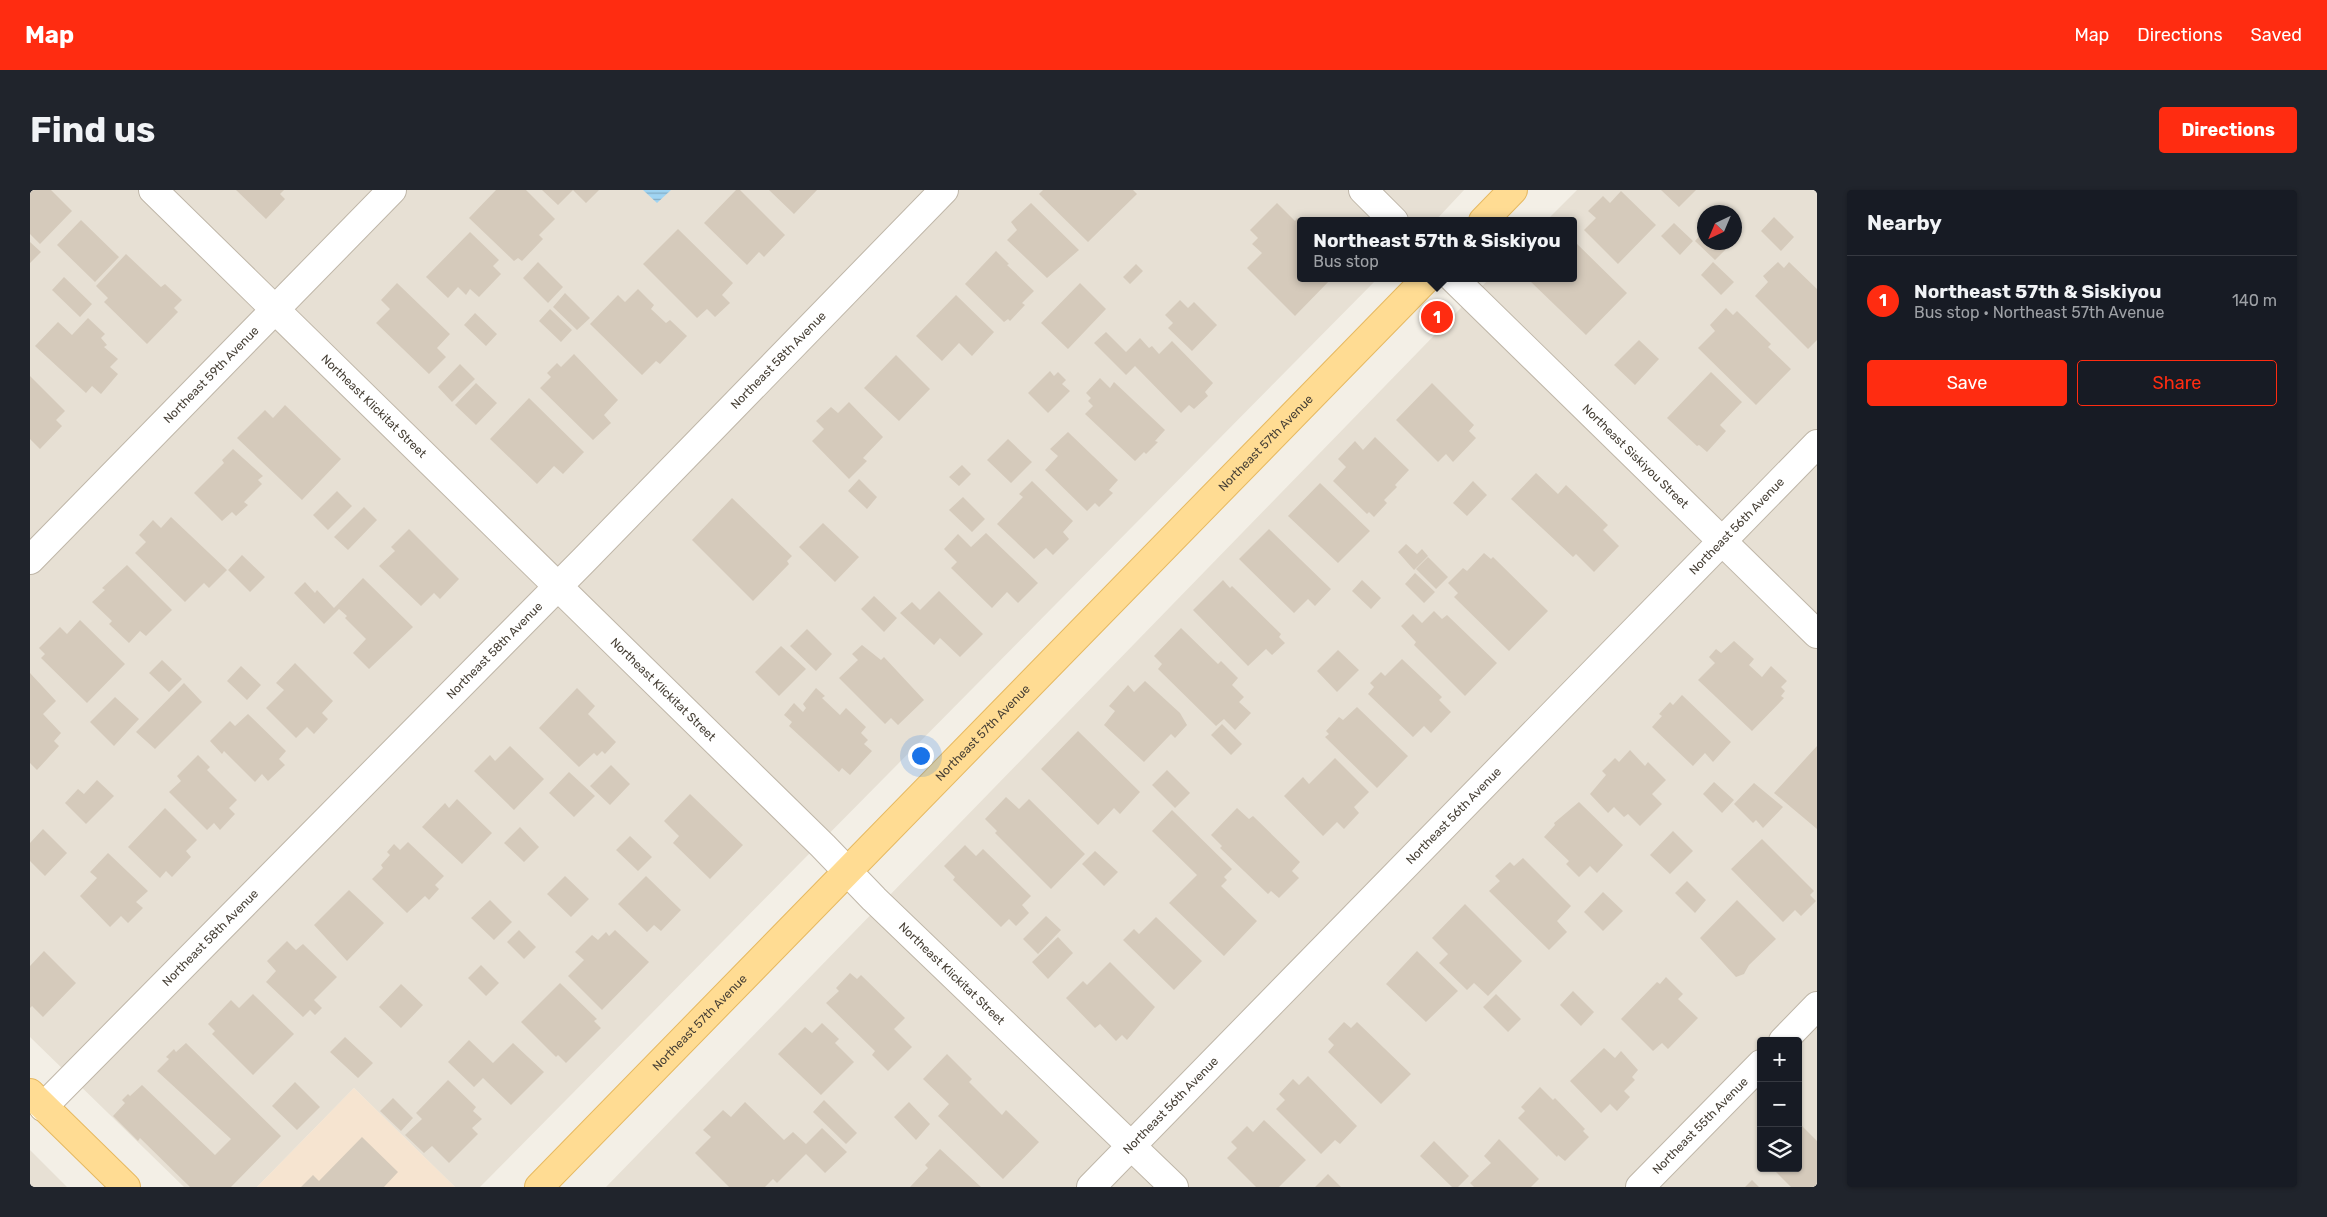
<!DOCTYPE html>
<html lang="en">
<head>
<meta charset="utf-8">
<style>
  :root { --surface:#171b24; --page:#20242c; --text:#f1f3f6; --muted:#9ea1a6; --line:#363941; --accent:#ff2c11 }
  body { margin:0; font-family:Rubik,sans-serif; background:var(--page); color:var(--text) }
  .controls { position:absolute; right:15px; bottom:15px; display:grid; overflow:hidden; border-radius:5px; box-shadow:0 1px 4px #0004 }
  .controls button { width:45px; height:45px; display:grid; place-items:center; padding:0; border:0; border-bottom:1px solid var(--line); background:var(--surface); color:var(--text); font:25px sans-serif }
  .compass { position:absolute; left:1667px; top:15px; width:45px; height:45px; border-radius:50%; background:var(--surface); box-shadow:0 1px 4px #0004; rotate:224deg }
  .you { position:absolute; left:890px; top:565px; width:18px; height:18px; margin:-12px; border:4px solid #fff; border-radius:50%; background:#1a73e8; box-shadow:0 0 0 8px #1a73e833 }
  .badge { display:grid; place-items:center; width:32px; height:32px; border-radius:50%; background:var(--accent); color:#fff; font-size:16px; font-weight:700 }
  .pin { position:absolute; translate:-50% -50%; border:2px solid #fff; box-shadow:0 1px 5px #0006 }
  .popup { position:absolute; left:1267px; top:27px; width:280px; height:65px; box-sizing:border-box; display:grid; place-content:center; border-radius:5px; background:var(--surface); filter:drop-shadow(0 1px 4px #0005); font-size:16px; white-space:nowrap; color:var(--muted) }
  .popup b { font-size:19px; color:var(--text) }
  .popup::after { content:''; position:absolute; left:50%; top:100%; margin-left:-10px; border:10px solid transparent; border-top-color:var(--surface) }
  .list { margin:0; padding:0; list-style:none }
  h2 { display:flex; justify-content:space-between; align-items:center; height:65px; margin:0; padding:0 20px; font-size:21px }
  h2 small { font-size:16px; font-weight:400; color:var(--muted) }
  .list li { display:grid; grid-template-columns:32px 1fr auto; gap:15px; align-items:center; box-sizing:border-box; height:90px; padding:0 20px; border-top:1px solid var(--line) }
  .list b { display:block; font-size:19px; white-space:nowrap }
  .list p { margin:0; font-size:16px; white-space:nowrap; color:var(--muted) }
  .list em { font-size:16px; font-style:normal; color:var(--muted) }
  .actions { display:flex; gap:10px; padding:15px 20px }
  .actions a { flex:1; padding:11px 0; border:1px solid var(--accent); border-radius:5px; text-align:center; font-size:18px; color:var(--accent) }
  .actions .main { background:var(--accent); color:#fff }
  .icon { flex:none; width:28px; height:28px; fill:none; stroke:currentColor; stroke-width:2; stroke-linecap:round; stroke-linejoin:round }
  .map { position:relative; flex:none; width:1787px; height:997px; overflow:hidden; border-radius:5px }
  header { display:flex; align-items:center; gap:30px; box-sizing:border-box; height:70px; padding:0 25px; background:var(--accent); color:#fff }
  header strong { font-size:24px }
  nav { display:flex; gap:28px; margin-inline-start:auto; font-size:18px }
  .intro { display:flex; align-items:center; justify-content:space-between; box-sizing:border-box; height:120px; padding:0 30px }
  h1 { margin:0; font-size:35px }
  .button { padding:12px 22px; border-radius:5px; background:var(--accent); color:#fff; font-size:18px; font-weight:700 }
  main { display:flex; gap:30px; padding:0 30px }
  aside { flex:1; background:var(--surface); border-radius:5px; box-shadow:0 1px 4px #0004 }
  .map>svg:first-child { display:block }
  .residential { fill:#e7e0d4; fill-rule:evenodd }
  .commercial { fill:#f6e4d0 }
  .water { fill:url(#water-rules) }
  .building { fill:#d5cabb }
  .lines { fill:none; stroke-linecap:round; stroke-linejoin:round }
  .minor-casing { stroke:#bfb6a8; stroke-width:30 }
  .major-casing { stroke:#e6b961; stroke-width:30 }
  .minor { stroke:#fff; stroke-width:28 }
  .major { stroke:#ffdc93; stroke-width:28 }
  .labels { text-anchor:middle; stroke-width:4; stroke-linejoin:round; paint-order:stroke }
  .street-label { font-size:12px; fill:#463f35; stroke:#fff }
</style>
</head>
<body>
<header>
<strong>Map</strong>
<nav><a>Map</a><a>Directions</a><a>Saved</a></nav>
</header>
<div class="intro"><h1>Find us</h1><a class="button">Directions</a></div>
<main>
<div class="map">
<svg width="1787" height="997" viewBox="0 0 1787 997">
  <defs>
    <pattern id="water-rules" width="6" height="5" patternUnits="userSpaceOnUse" patternTransform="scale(1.25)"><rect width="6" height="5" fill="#a0d4f2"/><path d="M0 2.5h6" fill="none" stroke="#84adc5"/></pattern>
  </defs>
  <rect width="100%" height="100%" fill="#f3efe6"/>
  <!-- residential -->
  <path class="residential" d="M0,0H1434L1405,31H1271V88H1348L450,997H425L324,898L227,997H154L0,847Z
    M1547,0H1787V997H576L1460,88H1543V31H1516ZM1674,22H1704V52H1674ZM1731,851H1768V978H1731Z
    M0,960L37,997H0Z"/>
  <!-- commercial -->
  <path class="commercial" d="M324,898L425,997H227Z"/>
  <!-- water -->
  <path class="water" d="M613,0H641L627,13Z"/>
  <!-- building -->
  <path class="building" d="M0,0H21L42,21L10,54L0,44Z
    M206,0H254L250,4L255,9L236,29Z
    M466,0H496L525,29L509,45L513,49L492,71L488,68L484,71L439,28Z
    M512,0H569L556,13L543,0L528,15Z
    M706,0H710L755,45L734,67L729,62L717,75L674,33Z
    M739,0H787L764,24Z
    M1013,0H1103L1107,4L1058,52L1009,4Z
    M1631,0H1666L1649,17Z
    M1591,1L1626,35L1588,74L1554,40L1566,28L1558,21L1573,6L1580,13Z
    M1001,13L1049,60L1017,88L977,50L987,40L981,32Z
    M1247,13L1265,31L1267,28L1271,32V88H1302L1265,126L1217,78L1232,63L1222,54L1228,48L1220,40Z
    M1744,27L1764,47L1751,61L1731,41Z
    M51,30L89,67L65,92L27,55Z
    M1644,33L1663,51L1650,65L1631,46Z
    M648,39L703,93L692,105L700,113L685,127L677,119L667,128L613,74Z
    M1674,41V52H1703L1685,70L1665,51Z
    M440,42L469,70L463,76L471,84L449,107L440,99L436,105L428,97L418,108L396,87Z
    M1543,50L1597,103L1556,145L1501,92L1505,88H1543Z
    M0,52L11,62L0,73Z
    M966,61L979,74L977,75L1004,101L992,113L995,115L980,131L978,129L974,132L935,94Z
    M96,64L131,97L135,94L152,110L144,118L148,122L117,154L74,112L78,108L66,96Z
    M508,72L533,97L518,113L493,88Z
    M1683,72L1704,92L1691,105L1671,85Z
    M1748,72L1754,78L1759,72L1787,99V150L1778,159L1725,106L1738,92L1733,86Z
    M1106,74L1113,81L1100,94L1093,87Z
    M34,87L62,114L50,127L22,100Z
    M367,93L420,144L407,158L416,167L399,184L346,133L360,119L351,110Z
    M1050,93L1076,119L1038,159L1011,133Z
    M608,99L624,115L621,119L636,133L640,130L657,146L630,174L626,171L612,185L560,134L588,105L595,112Z
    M535,103L560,128L547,140L523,117Z
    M926,105L964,142L942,166L929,153L912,171L886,146Z
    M1150,110L1158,118L1164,112L1187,135L1162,161L1138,138L1143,133L1135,125Z
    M1696,118L1703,125L1707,121L1741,154L1738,157L1761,179L1726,215L1668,158L1685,141L1680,135Z
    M520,119L542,140L531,152L509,131Z
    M445,123L467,144L456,156L434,135Z
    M58,128L75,144L71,148L77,155L74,157L88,169L80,177L88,184L71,204L62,196L56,203L5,156L28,132L42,145Z
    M1076,142L1096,162L1110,148L1119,158L1122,156L1129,164L1142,151L1183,193L1175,202L1178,206L1164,219L1159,215L1151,223L1105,176L1096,185L1064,153Z
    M1609,150L1629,169L1605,195L1584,175Z
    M544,164L588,210L574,225L581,233L563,250L510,198L521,187L517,183L527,173L531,177Z
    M866,165L900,199L869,231L834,198Z
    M430,174L445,189L422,212L408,197Z
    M1020,181L1024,186L1028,182L1036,190L1032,194L1040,201L1018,223L998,203Z
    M1681,182L1712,212L1690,235L1696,241L1677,262L1669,255L1667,256L1637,228Z
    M0,186L35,221L26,230L32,236L10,259L0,249Z
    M1070,188L1080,198L1084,192L1135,240L1125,251L1128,252L1116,264L1114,262L1105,271L1055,224L1063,216L1058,211L1061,208L1056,203Z
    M446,193L467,213L446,235L425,215Z
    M1402,193L1444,235L1439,241L1446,248L1423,272L1416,264L1408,272L1366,230Z
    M499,208L554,262L533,284L524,276L507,294L460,249Z
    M819,212L853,247L833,268L837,271L819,289L782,251L794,239L786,231L801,217L808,223Z
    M255,215L311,269L272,310L207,248L235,220L243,228Z
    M1038,242L1088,290L1079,300L1083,303L1069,317L1065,313L1057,321L1015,280L1028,266L1020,259Z
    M1345,247L1379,280L1365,295L1367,297L1354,310L1357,313L1344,327L1339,322L1337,324L1303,291L1316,277L1308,269L1325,251L1333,260Z
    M978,249L1002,272L981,293L957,270Z
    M203,259L233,286L228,290L232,294L214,312L218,315L206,326L202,322L192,331L164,303L194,273L192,270Z
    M932,275L941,284L929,296L919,287Z
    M1506,283L1528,304L1536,295L1578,335L1573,340L1589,356L1564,382L1546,364L1543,367L1481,309Z
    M829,289L847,307L837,319L818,301Z
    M1002,291L1043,331L1033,342L1039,349L1023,365L1016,358L1004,369L967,334L993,307L989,304Z
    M1443,291L1457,305L1437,326L1423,313Z
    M1290,293L1340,341L1308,373L1258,326Z
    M307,301L322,316L298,340L283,325Z
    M933,307L955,329L942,342L919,320Z
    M702,308L762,366L757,371L759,374L723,411L662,350Z
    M334,317L347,330L318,360L304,347Z
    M141,327L197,380L179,398L174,393L155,412L105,363L116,352L109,345L123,330L131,338Z
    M793,333L829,367L805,392L769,357Z
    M379,339L429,389L410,409L404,403L391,416L349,376L365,361L361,357Z
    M1239,339L1301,399L1285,416L1278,409L1264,423L1209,369Z
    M956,343L1008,393L988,413L977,402L962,418L921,378L927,372L914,359L928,344L941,357Z
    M1376,354L1387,364L1392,359L1398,366L1384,380L1368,362Z
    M1454,363L1461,369L1463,367L1518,421L1479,461L1424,407L1428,403L1418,393L1433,378L1437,381Z
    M212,365L235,387L220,402L198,380Z
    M1398,367L1418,387L1406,399L1386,379Z
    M97,375L142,420L116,446L110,441L99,453L79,434L82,431L62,412L75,400L72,398Z
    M1385,383L1405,402L1394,413L1375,394Z
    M333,388L383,437L339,479L323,463L336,449L315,428L317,426L309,419L294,434L264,403L275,392L285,403L287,400L304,418Z
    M1193,390L1200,398L1202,396L1251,444L1249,447L1255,453L1242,465L1236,459L1218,476L1163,420Z
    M1332,390L1351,408L1341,419L1322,401Z
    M909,401L953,444L930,467L910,448L904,455L870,423L882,412L890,420Z
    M844,406L867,428L854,442L831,419Z
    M1404,421L1412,429L1417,425L1467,473L1435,506L1384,455L1386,452L1371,436L1383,424L1392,433Z
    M50,430L95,474L57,513L11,468L15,464L9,458L30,437L37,444Z
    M1151,438L1188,474L1191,471L1208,488L1202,495L1214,507L1209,512L1221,523L1205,540L1194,529L1186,536L1128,479L1132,474L1124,466Z
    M777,439L802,464L786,481L760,456Z
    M1704,451L1724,469L1719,475L1732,487L1741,476L1757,491L1751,497L1755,501L1751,506L1754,508L1722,541L1668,490L1685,473L1679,467L1686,459L1691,463Z
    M832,455L851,470L854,467L894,510L868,535L861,528L855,534L809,488L828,470L822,464Z
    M751,456L776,479L749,506L725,482Z
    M1308,460L1329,480L1307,502L1287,481Z
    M1372,469L1412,507L1409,510L1421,522L1401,543L1394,536L1383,547L1338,504L1344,497L1340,493L1351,482L1355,486Z
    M132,470L152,489L139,502L119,483Z
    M265,473L303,511L292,523L298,529L284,544L277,537L266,548L236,518L254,500L246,493Z
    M211,476L231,495L217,510L197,491Z
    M0,483L26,511L13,524L31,543L24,551L29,556L7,580L0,573Z
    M1115,491L1150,523L1157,535L1145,548L1141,544L1114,572L1074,535L1085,521L1079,516L1098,495L1104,502Z
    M154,493L172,512L125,559L106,542Z
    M547,498L565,516L558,524L586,552L575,564L572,561L567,566L564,563L549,577L509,538Z
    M786,498L795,506L792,508L810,525L816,518L836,537L831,543L838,550L834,554L842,561L820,585L812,578L809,582L759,536L762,532L754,525L764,513L773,522L776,518L773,514Z
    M1652,505L1701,552L1683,572L1675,563L1663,576L1622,537L1632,526L1629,524L1640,512L1643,515Z
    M85,507L109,529L84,556L60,532Z
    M1327,517L1378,566L1347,598L1295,547L1299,544L1296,541L1309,527L1313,530Z
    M218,524L256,561L249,569L255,575L238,591L232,584L225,592L194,561L192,564L180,551L200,531L205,536Z
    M1192,534L1212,554L1201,565L1181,545Z
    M1048,541L1110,602L1090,624L1084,618L1068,635L1011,579Z
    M480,556L514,589L484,620L444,581L460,565L465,571Z
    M1787,556V639L1744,603Z
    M1600,560L1615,576L1618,572L1636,590L1622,604L1632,614L1610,636L1598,624L1594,627L1584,617L1578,623L1560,604L1576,585L1572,581L1585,568L1589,572Z
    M168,565L180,577L177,580L207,610L199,618L205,624L190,640L184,633L177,640L139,602L151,591L147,586Z
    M1305,568L1339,602L1324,617L1329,623L1314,639L1307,632L1293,646L1254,606L1273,587L1279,594Z
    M581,575L600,594L580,615L560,596Z
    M1137,580L1160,603L1145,618L1122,595Z
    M539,582L565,606L544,627L519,603Z
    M67,590L84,606L56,634L35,613L48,599L54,604Z
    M1684,592L1704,610L1692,623L1673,604Z
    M1724,593L1753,617L1733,638L1726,630L1723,633L1704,614Z
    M660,604L713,655L680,689L643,653L649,646L634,631Z
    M976,607L989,619L999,609L1055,664L1021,699L965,643L967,641L955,629Z
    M427,609L462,643L432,674L392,637L415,613L419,618Z
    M1549,612L1593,655L1567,683L1560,676L1549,687L1536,674L1539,671L1514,647L1525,635L1524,633Z
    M135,618L167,650L156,661L161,667L142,687L136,681L130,688L98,657Z
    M1207,618L1219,629L1223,626L1270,672L1262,681L1269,688L1249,708L1241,701L1238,704L1190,658L1192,656L1181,645Z
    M1142,620L1202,679L1194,687L1197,690L1191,696L1227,731L1194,766L1139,713L1167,685L1122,641Z
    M490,637L509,657L494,672L474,653Z
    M13,639L37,663L15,686L0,671V653Z
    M1643,641L1663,661L1640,684L1620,665Z
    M600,646L622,667L608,681L586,660Z
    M1732,649L1784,701L1780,705L1786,711L1771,726L1765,720L1753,732L1701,679Z
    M378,652L414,686L405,695L409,699L399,710L395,706L377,723L342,689L353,678L351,675L360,665L357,662L364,654L370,660Z
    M935,655L946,666L953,659L1001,706L992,715L999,723L986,736L979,729L971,737L923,690L925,687L914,676Z
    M1065,661L1088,682L1074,696L1052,674Z
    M78,663L118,701L106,712L113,718L98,733L91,726L80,737L50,706L67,688L60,682Z
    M1493,668L1541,716L1527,731L1537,742L1519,760L1459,701L1470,691L1465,686L1480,672L1484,676Z
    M535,686L559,709L541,727L517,704Z
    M616,686L651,720L631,741L624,735L617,742L588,714Z
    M1657,691L1676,710L1665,723L1645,703Z
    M319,700L354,733L317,771L284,735Z
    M1573,702L1593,721L1573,741L1554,722Z
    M460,710L482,732L464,750L441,728Z
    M1707,710L1746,749L1719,775L1714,784L1706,787L1670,748Z
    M1435,714L1492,771L1458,806L1444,793L1437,800L1409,773L1418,764L1402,748Z
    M1016,726L1031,740L1008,764L993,749Z
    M1126,727L1172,771L1144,800L1093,750L1104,739L1109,744Z
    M489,740L506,757L494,769L477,752Z
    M585,740L619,772L572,820L538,786L554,770L545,762L562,745L568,750L576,742L579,746Z
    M1028,747L1043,763L1018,789L1002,772Z
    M257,751L266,760L273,754L307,787L284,810L292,818L285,825L280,820L273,827L236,792L246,781L237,771Z
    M14,761L46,793L13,827L2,816L0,818V776Z
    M1387,761L1428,801L1396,832L1356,794Z
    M1080,772L1125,817L1097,850L1092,845L1086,851L1070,834L1065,838L1036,808L1053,791L1057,795Z
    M451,775L469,793L456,806L438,788Z
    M820,783L827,789L831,785L875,828L864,839L882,857L858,881L842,865L845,861L796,813L809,801L806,798Z
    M1636,787L1653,804L1648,809L1668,828L1638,859L1632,853L1623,861L1591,829L1627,792L1630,794Z
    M530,793L567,829L564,831L571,838L536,873L528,865L526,867L491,832Z
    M371,794L393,815L371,838L349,817Z
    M1543,801L1564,822L1551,836L1530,815Z
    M223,804L264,844L223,885L182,844L185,841L178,834L201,810L209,818Z
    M1466,804L1491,829L1478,842L1453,817Z
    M1314,832L1321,838L1327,832L1381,884L1351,914L1298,862L1304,855L1298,849Z
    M792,833L809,849L805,853L824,872L791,905L748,864L775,837L782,843Z
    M315,847L343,873L328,888L300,862Z
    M439,850L463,873L483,853L514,882L481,915L453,888L444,897L418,872Z
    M156,853L251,946L201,997H160L110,948L108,951L83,926L95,913L92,910L98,904L100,906L112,895L185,965L201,949L127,881L139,869L136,867L144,859L146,862Z
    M1574,858L1585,868L1591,861L1608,880L1602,887L1605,890L1594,901L1600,907L1587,921L1580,914L1571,923L1540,891Z
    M917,864L942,889L939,892L972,925L976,920L1009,952L973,989L908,926L919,914L893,889Z
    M1278,886L1327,936L1310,954L1305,950L1291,964L1246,919L1255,910L1249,904L1263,889L1269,895Z
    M418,890L446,917L443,921L452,929L442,938L448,944L419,973L402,956L394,963L375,945L392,929L386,923Z
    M265,892L290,917L267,940L242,916Z
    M1510,897L1523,910L1525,908L1555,939L1553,941L1559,947L1535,971L1528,965L1527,967L1488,928L1495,921L1491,917Z
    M363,908L383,928L371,941L350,921Z
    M794,910L827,943L816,954L783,922Z
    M715,912L754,950L763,942L776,954L792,938L817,962L795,983L776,964L747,993L743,989L735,997H699L665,963L681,947L673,940L693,920L701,927Z
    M879,912L900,934L886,950L864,927Z
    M1234,930L1276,970L1249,997H1226L1197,968L1207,958L1201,952L1217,936L1223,942Z
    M1768,932L1787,951V997H1761L1742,978H1768Z
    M332,947L368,982L354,997H271L283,985L289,991Z
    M1469,949L1509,989L1501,997H1444L1440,993L1461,973L1454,966Z
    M1404,951L1439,986L1428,997H1422L1390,966Z
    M910,959L951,997H880L898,978L895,975Z
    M1298,984L1311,997H1285Z
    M1722,990L1729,997H1715Z"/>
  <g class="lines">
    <defs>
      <g id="minor">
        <path id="s1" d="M123,0L793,656L844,709L1144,997"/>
        <path d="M1333,0L1364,31"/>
        <path id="s2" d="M1423,88L1787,444"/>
        <path id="s3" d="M0,370L362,0"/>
        <path d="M1753,851L1787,816"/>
        <path id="s4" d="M13,917L555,369L914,0"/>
        <path id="s5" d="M1061,997L1787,254"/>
        <path id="s6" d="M1610,997L1731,874"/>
      </g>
      <g id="major">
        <path d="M1453,31L1483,0"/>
        <path d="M0,903L96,997"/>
        <path id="s7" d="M509,997L1397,88"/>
      </g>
    </defs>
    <!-- minor casing -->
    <use href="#minor" class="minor-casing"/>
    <!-- major casing -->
    <use href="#major" class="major-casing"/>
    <!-- minor -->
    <use href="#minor" class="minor"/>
    <!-- major -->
    <use href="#major" class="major"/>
  </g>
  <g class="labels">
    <!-- street labels -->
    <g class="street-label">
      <text dy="4" stroke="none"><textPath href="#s4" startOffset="1048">Northeast 58th Avenue</textPath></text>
      <text dy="4" stroke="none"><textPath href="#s3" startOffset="259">Northeast 59th Avenue</textPath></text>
      <text dy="4" stroke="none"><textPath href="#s1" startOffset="309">Northeast Klickitat Street</textPath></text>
      <text dy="4" stroke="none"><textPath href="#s7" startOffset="1040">Northeast 57th Avenue</textPath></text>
      <text dy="4" stroke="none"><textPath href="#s2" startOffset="255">Northeast Siskiyou Street</textPath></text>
      <text dy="4" stroke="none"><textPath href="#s5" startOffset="924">Northeast 56th Avenue</textPath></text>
      <text dy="4" stroke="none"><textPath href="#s4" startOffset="642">Northeast 58th Avenue</textPath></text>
      <text dy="4" stroke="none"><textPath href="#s1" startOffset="714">Northeast Klickitat Street</textPath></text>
      <text dy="4" stroke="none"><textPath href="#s7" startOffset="635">Northeast 57th Avenue</textPath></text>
      <text dy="4" stroke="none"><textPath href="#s5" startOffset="519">Northeast 56th Avenue</textPath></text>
      <text dy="4" stroke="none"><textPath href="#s4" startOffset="238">Northeast 58th Avenue</textPath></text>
      <text dy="4" stroke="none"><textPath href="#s1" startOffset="1119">Northeast Klickitat Street</textPath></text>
      <text dy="4" stroke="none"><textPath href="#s7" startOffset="230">Northeast 57th Avenue</textPath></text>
      <text dy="4" stroke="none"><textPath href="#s5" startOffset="114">Northeast 56th Avenue</textPath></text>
      <text dy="4" stroke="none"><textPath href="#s6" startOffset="86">Northeast 55th Avenue</textPath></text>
    </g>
  </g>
</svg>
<div class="controls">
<button>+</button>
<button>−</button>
<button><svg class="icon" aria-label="layers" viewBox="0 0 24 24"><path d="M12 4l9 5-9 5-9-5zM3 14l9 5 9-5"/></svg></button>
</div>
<svg class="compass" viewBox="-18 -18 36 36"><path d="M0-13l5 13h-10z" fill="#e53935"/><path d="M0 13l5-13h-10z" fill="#9ea1a6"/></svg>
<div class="you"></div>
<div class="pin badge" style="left:1407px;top:127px">1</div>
<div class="popup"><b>Northeast 57th &amp; Siskiyou</b>Bus stop</div>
</div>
<aside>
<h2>Nearby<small></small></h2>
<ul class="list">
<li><span class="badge">1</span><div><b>Northeast 57th &amp; Siskiyou</b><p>Bus stop · Northeast 57th Avenue</p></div><em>140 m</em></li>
</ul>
<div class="actions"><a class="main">Save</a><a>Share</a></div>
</aside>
</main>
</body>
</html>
